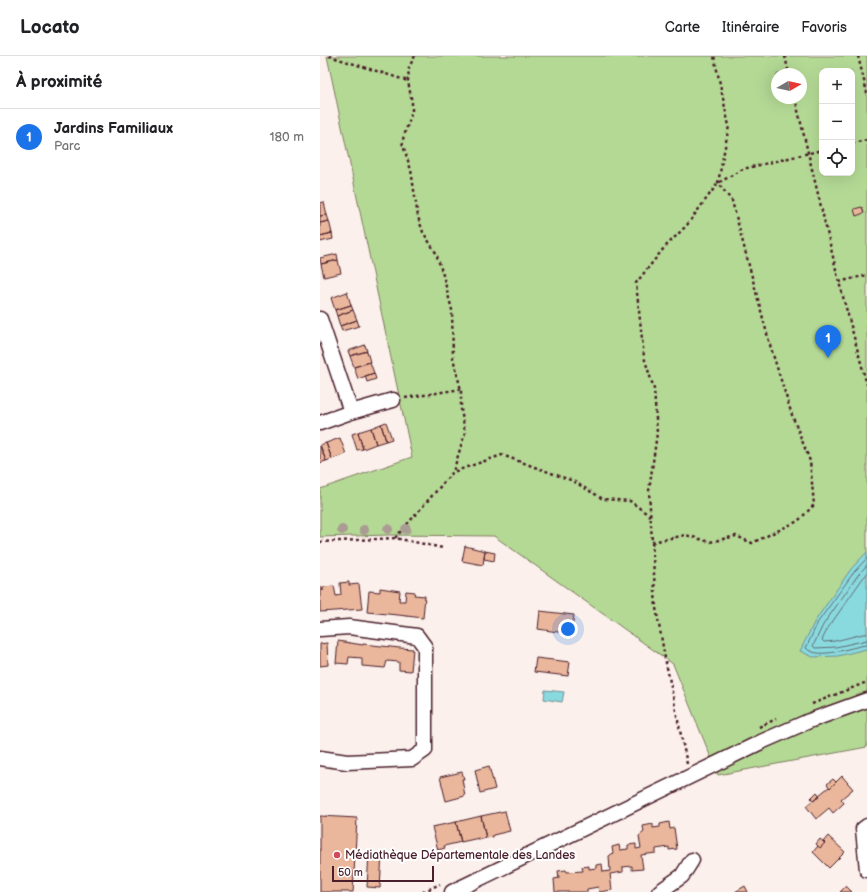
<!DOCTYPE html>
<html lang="fr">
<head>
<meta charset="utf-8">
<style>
  :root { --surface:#fff; --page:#f6f6f6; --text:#202124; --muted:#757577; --line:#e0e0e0; --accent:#1a73e8 }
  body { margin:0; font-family:"Balsamiq Sans",sans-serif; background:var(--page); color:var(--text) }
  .controls { position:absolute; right:12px; top:12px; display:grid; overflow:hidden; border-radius:8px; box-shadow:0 4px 16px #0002 }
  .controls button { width:36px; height:36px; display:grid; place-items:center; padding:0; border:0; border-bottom:1px solid var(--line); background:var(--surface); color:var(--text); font:20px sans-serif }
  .compass { position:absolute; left:451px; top:12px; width:36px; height:36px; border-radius:50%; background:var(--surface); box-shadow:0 4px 16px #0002; rotate:81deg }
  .scale { position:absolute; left:12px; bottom:10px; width:102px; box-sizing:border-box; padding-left:4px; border:2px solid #4a1f2b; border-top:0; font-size:11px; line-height:14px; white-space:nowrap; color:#4a1f2b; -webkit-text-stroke:3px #fff; paint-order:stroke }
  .you { position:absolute; left:248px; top:573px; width:14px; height:14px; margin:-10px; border:3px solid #fff; border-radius:50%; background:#1a73e8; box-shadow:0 0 0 6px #1a73e833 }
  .badge { display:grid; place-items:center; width:26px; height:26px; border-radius:50%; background:var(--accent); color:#fff; font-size:13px; font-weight:700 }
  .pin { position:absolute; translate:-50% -33px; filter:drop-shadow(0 1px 2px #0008) }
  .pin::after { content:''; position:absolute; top:21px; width:14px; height:12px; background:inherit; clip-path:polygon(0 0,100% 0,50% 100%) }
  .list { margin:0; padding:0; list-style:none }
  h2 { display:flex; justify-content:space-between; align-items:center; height:52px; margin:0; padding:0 16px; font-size:17px }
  h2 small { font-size:13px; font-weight:400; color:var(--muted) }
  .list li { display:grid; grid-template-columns:26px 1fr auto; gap:12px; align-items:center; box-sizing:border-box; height:56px; padding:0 16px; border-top:1px solid var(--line) }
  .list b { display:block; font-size:15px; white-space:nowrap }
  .list p { margin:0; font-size:13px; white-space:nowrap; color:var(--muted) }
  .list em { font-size:13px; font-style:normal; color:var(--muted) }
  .icon { flex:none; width:22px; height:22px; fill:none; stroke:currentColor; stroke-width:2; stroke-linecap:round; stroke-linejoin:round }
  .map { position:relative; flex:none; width:547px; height:836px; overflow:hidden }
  header { display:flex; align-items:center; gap:24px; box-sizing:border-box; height:56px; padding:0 20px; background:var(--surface); border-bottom:1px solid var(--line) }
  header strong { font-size:19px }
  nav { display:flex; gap:22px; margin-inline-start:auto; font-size:14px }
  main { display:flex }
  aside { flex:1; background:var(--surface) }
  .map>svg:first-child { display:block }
  .green { fill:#b4d995; stroke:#7f7c60; fill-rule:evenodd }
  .water { fill:#89dadf; stroke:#708f97 }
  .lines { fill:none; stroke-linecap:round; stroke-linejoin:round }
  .shore { stroke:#636a73; stroke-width:1 }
  .building { fill:#eab69c; stroke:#4a1f2b }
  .minor-casing { stroke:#4a1f2b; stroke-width:17 }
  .path { stroke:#4a1f2b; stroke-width:2.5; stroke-dasharray:3 3; stroke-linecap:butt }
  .minor { stroke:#fff; stroke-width:14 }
  .tree { fill:#ab9c93 }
  .poi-dot { fill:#d1495b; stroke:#fff; stroke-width:1.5 }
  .labels { text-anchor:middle; stroke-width:4; stroke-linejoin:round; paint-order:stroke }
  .poi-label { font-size:12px; fill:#4a1f2b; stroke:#fff; text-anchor:start }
</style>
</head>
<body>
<header>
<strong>Locato</strong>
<nav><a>Carte</a><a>Itinéraire</a><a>Favoris</a></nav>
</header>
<main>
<aside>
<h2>À proximité<small></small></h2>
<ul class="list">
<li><span class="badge">1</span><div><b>Jardins Familiaux</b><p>Parc</p></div><em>180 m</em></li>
</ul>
</aside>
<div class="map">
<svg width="547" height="836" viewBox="0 0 547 836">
  <rect width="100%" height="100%" fill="#fbf0eb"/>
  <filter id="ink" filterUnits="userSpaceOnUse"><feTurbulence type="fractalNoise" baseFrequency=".025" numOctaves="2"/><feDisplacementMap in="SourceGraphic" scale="8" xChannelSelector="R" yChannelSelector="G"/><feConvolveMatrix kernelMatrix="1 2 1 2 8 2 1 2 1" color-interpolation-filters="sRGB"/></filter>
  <g filter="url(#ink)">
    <!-- green -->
    <path class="green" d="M7,0H547V691L398,719L353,608L174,480L69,479L0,481V433L92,401ZM502,15H532V117H502ZM457,18H481V42H457Z"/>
    <!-- water -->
    <path class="water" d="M547,496V592L546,593L518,600L493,601L480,595L495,565L531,513Z
      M225,634L244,636L242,646L224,643Z"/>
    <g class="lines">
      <!-- shore -->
      <path class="shore" d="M547,502L534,516L498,566L486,592C499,605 532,590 547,589
        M547,509L538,519L503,569L493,590L495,592L516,591L547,584
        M547,518L543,522L508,572L502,584L504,586L515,585L543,578H547"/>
    </g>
    <!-- building -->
    <path class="building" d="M4,146L7,159L0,160V147Z
      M542,151L544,157L536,160L534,153Z
      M7,159L9,165L0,167V160Z
      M9,165L12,177L0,180V167Z
      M12,177L13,183L0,186V180Z
      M17,198L18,204L1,208L0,202Z
      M18,204L21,217L4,221L1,208Z
      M27,236L31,249L15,254L11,242Z
      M31,249L33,254L17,260L15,254Z
      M33,254L37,264L20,270L17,260Z
      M37,264L39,270L22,275L20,270Z
      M45,289L47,295L30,300L28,295Z
      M47,295L50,306L34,311L30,300Z
      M50,306L54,317L38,323L34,311Z
      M54,317L56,323L47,326L45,320Z
      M66,366L72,383L66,385L61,368Z
      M61,368L66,385L56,388L51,372Z
      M51,372L56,388L43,393L38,376Z
      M38,376L43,393L37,394L32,378Z
      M20,382L26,398L12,403L6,387Z
      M6,387L12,403L6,405L0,389Z
      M0,389L6,405L0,407Z
      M145,490L165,495L163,509L142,505Z
      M165,495L175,497L174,505L164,503Z
      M29,526V529L39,528L42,553L0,556V531H2L3,535V531L14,530L16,540L21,539L20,527Z
      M60,532L80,535L79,545H85L86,535L95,536L94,539L105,540L103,562L78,559L47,556L49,535L60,536Z
      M220,555L254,559L251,578L218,573Z
      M18,585L43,589V588L80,592L93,593L91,615L79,614V606L67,605L65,612L42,610V602L29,601L28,608L16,607Z
      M7,587L8,609L0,610V588Z
      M216,602L250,606L248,620L214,616Z
      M169,710L175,733L160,737L155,714Z
      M142,716L144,723H142L145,740L126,745L120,721Z
      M522,720L533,733L521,743L524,747L513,757L509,752L496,763L486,750L493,744V745L500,740L499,739L509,731L510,732Z
      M513,723L516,726L510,732L507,728Z
      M497,736L500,740L493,745L491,742Z
      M185,755L190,775L173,779V781L166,782L161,760Z
      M0,760L37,762L33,836H0Z
      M161,760L166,782L159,784V782L141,786L136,766Z
      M136,766L141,786L124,790L125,792L118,794L112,771Z
      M349,766L350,773L354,772L357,793L349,794V791L336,793V797L321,799L323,813L312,814V810L303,811V816L290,818L292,834L279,836L278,831L267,833V836H235L234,823L239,822L238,815L246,814L247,816L263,815L262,811L269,810V813L276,812V809L282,808L283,816L290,815L289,800L293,797L292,791L299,789L300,794L308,793V789L316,788V793L321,792L319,780L324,776L323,770L333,768V772L340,771V768Z
      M508,780L525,796L509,812L493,796L498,790L500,792L505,787L503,786Z
      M500,783L505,787L500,792L496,788Z
      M49,797H62L60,832L47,831Z
      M425,830L428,836H415Z
      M526,830L532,836H520Z"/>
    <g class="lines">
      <defs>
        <path id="minor" d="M0,263L31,356
          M0,367L31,356L73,344
          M0,573L29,571L97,580L105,591V694L92,703L27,706L0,702
          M547,770L543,773L547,814
          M132,836L441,686L489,665L547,644
          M339,836L362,820L372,804"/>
      </defs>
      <!-- minor casing -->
      <use href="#minor" class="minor-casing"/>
      <!-- path -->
      <path class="path" d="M9,0L88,25
        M95,0L89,11L88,25L92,47V56L82,86L91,114L98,161L103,176L116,197L123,219L132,254L133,302L141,334V353L145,377L133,416
        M465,0L469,18
        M538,0L547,37
        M475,42L519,226L547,329
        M532,87L547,84
        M519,226L547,219
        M85,342L141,333
        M75,482L133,416L182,399L253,425L283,443L310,445L330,460
        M0,486L75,482L123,492
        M332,486L366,479L390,486L416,480L432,487L478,465L494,449L490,405L472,359L450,289L412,145L398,127L409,70L394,0
        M492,648L547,626
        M439,671L456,663
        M367,708L345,602L336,552L329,435L337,377L334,333L324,301L316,227L344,192L367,169L398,127L423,113L502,94
        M103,836L120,828"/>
      <!-- minor -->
      <use href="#minor" class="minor"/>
    </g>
    <!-- trees -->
    <g class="tree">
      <circle cx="68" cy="473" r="5"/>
      <circle cx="86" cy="473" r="5"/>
      <circle cx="22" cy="474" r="5"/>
      <circle cx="44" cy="474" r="5"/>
    </g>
  </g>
  <!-- markers -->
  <circle class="poi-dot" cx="17" cy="799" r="4"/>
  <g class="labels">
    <!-- poi labels -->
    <g class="poi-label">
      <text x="25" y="803">Médiathèque Départementale des Landes</text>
    </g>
  </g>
</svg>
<div class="controls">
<button>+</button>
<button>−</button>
<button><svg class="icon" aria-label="locate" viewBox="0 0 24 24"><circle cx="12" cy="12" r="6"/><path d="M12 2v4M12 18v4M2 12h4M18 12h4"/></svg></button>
</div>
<svg class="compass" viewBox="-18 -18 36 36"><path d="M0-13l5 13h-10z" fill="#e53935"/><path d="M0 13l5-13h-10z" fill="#757577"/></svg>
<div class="scale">50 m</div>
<div class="you"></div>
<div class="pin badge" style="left:508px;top:302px">1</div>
</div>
</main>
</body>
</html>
